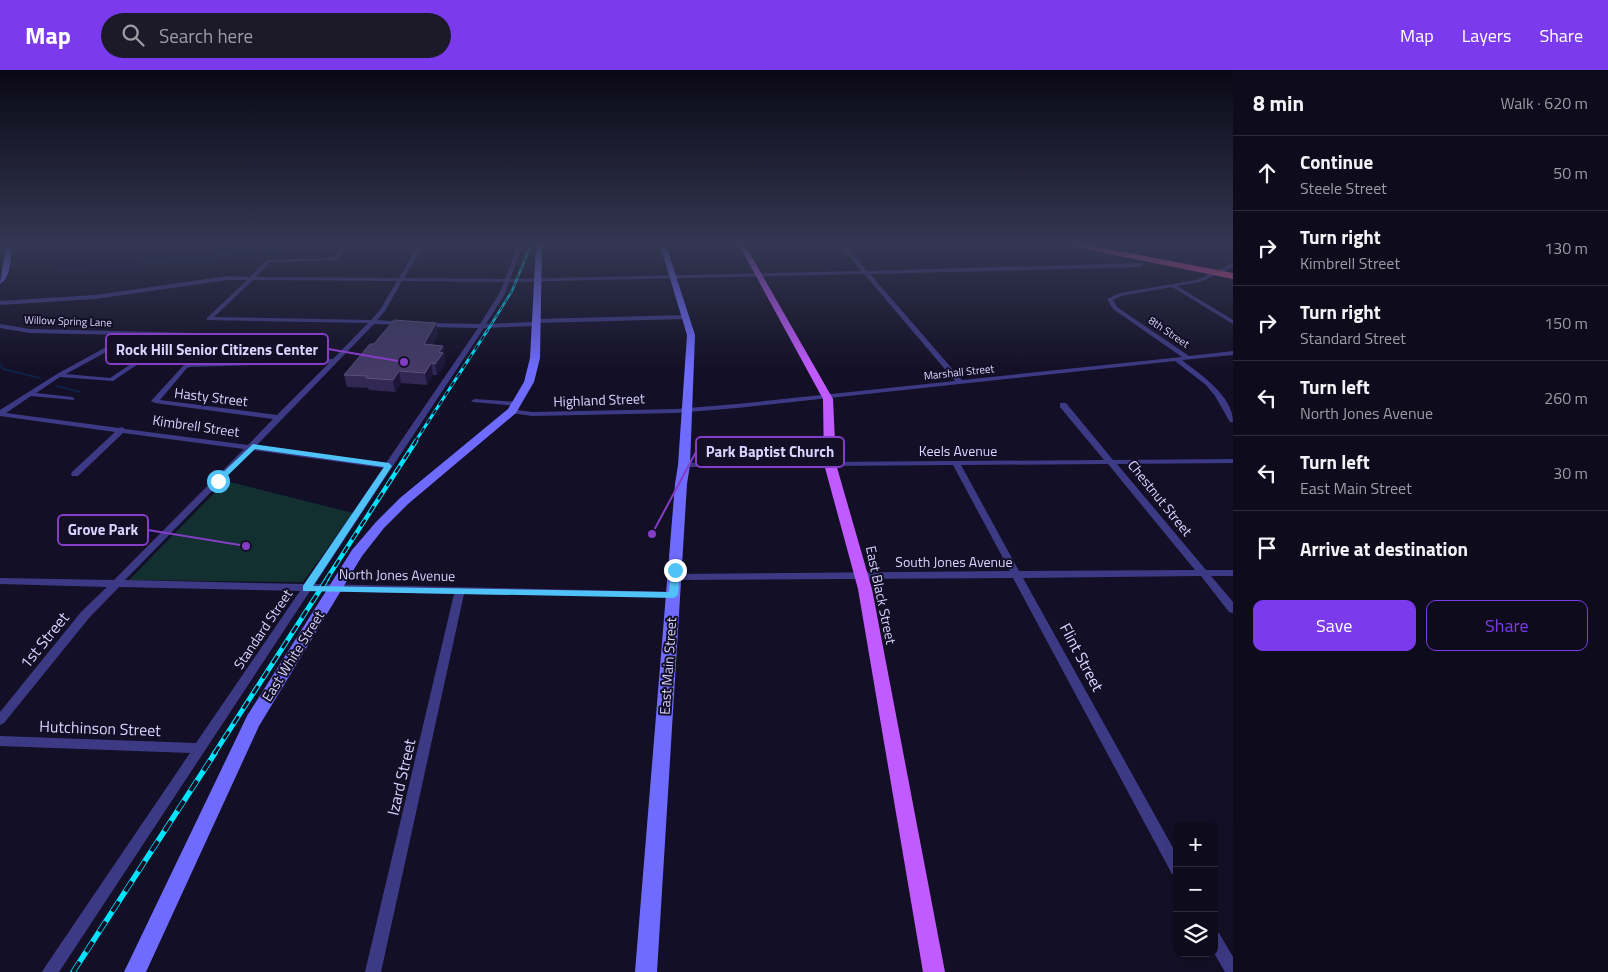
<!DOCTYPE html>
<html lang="en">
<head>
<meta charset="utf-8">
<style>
  :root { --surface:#0e0b1c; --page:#1c1929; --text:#f1f3f6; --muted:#9b9ba3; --line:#2e2b3b; --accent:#7c3aed }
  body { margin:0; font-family:"Titillium Web",sans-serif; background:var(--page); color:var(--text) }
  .controls { position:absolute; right:15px; bottom:15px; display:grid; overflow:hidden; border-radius:10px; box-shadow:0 5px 20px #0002 }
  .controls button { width:45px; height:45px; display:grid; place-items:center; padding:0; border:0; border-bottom:1px solid var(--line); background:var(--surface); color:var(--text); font:25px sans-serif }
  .stop { position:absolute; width:15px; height:15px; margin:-11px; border:4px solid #4fc3f7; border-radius:50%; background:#fff }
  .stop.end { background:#4fc3f7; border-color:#fff; box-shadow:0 1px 5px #0008 }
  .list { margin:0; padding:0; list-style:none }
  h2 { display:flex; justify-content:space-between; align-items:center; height:65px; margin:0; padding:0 20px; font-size:21px }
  h2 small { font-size:16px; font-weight:400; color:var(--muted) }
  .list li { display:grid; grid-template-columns:32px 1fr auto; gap:15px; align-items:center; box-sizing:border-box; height:75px; padding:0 20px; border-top:1px solid var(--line) }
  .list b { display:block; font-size:19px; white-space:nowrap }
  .list p { margin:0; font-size:16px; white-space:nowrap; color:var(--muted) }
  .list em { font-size:16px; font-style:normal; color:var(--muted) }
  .actions { display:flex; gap:10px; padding:15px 20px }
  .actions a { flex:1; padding:11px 0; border:1px solid var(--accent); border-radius:10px; text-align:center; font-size:18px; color:var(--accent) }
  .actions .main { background:var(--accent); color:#fff }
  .icon { flex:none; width:28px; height:28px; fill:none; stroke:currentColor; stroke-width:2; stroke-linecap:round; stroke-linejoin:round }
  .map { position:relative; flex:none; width:1233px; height:902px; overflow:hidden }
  header { display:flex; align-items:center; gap:30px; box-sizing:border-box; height:70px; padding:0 25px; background:var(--accent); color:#fff }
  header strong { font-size:24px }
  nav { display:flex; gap:28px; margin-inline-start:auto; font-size:18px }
  .search { width:350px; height:45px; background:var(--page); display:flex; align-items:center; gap:12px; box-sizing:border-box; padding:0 18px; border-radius:28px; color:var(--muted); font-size:19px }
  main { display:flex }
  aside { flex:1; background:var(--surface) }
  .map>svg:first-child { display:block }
  .green { fill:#12302f }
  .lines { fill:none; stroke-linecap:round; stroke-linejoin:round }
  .stream-far1 { stroke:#0c2248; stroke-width:1 }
  .stream { stroke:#0c2248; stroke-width:2 }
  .street { fill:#3d3a85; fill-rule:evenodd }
  .secondary { fill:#6f6bff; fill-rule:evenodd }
  .primary { fill:#c25bff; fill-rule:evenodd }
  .highway { fill:#ff4fa3; fill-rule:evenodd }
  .rail-far4-casing { stroke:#00e5ff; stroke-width:2.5 }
  .rail-far3-casing { stroke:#00e5ff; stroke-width:3 }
  .rail-far2-casing { stroke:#00e5ff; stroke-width:4.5 }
  .rail-far1-casing { stroke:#00e5ff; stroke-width:5 }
  .rail-casing { stroke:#00e5ff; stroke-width:5.5 }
  .rail-far4 { stroke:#130f26; stroke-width:1; stroke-dasharray:4.5; stroke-linecap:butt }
  .rail-far3 { stroke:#130f26; stroke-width:2; stroke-dasharray:5.5; stroke-linecap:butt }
  .rail-far2 { stroke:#130f26; stroke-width:2.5; stroke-dasharray:8; stroke-linecap:butt }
  .rail-far1 { stroke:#130f26; stroke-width:3; stroke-dasharray:9; stroke-linecap:butt }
  .rail { stroke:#130f26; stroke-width:4; stroke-dasharray:12; stroke-linecap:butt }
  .wall { fill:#312854 }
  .shaded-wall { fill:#1d163a }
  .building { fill:#433a66; stroke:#5a527e }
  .route { fill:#4fc3f7 }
  .labels { text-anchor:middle; stroke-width:4; stroke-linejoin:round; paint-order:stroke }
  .far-street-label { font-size:11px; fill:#d9d4ff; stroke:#130f26 }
  .street-label { font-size:14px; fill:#d9d4ff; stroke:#130f26 }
  .near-street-label { font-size:16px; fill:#d9d4ff; stroke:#130f26 }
  .leader { fill:none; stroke:#843dc5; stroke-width:2 }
  .callout-dot { fill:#843dc5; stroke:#130f26; stroke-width:2 }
  .callout { fill:#130f26; stroke:#843dc5; stroke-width:2 }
  .callout-label { font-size:15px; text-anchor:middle; font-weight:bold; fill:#d9d4ff }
</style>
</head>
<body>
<header>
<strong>Map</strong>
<div class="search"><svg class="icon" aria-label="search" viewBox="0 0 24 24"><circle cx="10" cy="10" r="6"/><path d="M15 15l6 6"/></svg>Search here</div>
<nav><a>Map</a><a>Layers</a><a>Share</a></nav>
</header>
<main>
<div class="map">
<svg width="1233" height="902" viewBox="0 0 1233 902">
  <rect width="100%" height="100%" fill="#130f26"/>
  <!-- green -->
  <path class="green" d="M226,411L353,443L303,512L129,510Z"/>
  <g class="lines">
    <!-- stream-far1 -->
    <path class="stream-far1" d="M13,206L186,190L302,175"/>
    <!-- stream -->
    <path class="stream" d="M0,294L3,299L40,308
      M57,316L80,322"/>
    <!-- street -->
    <path class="street" d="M45,175H57L0,184V182Z
      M345,175H350L336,190L270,192L256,207L399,208L418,175H523L510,209L861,201L840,175H845L867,201L1141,193L1144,195L1141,197L870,204L962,310L1182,287L1113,239L1107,229L1120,223L1197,210L1233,193V197L1200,212L1177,216L1233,250V254L1172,217L1121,226L1113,230L1117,237L1189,286L1233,281V285L1182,290C1201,305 1233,326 1233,352H1230L1215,326L1206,315L1175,291L737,338L676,343L532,346L512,343H509V339L532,342L676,339L737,334L955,311L864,204L509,212L505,224L486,254L533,252L532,251L535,249L686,245L689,247L686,249L537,253L538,254L535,256L484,258L315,514L674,522L677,523L679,525L677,527L464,524L381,902H365L454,524L310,521L59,902H42L45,897L190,683L0,676V666L196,673L300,521L119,517L89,548L4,653L0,655V642L81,542L107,517L0,514V508L114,510L244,379L123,363L78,406H72L71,404L72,402L115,362L0,346V340L57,304L128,265L30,263L0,258V254L30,259L197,263V265L195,266L137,265L66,304L110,308L137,290H141V292L113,311L60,307L36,323L72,327L74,328V330L31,326L6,343L119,358L122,357L125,359L248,375L273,349L155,333L151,331L183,296L187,294L333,289L368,253L207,250V248L247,210H228L95,229L0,235V231L95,225L228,206L250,207L267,190L333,188ZM422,177L517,178L505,209L404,208ZM253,210L397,211L380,240L371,250L214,247ZM402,211L504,212L499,224L480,254L426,253L423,255L426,257L478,258L386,393L256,376L374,254L405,255L406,254L403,252L377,250L385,241ZM329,293L277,345L160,330L187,298L190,297ZM252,380L383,398L304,514L125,510Z
      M475,329L517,332L521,334L517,336L473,332L471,331Z
      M1060,333H1066L1113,390L1233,389V393L1117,394L1206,500H1233V506H1211L1233,532V543L1229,542L1201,506L1023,508L1177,785V806L1172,804L1013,508L675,510L672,509L670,507L672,505L675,504L1010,501L953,395L684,397L680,395L684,393L1104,390L1060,337ZM1108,394L1195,500L1019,501L961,395Z
      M1214,861L1219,863L1233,887V902H1225L1214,883Z"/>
    <!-- secondary -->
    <path class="secondary" d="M6,175H12C11,187 11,208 0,214Z
      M536,175H542L540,288L534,312L516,343L408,434L384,458L362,486L259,656L146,902H124L247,646L352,480L376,452L400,428L508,339L524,312L530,288Z
      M660,175H666L695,265L690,395L687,414L657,902H635L675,414L678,395L687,265Z"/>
    <!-- primary -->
    <path class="primary" d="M739,175H745L833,329L836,394L872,519L945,902H923L858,519L824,394L823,329Z"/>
    <!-- highway -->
    <path class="highway" d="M1071,175H1088L1233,203V209L1075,177Z"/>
    <defs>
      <path id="rail-far4" d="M486,263L512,221L531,175"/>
      <path id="rail-far3" d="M415,372L487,261"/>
      <path id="rail-far2" d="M326,510L416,371"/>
      <path id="rail-far1" d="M214,684L327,509"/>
      <path id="rail" d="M73,902L215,683"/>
    </defs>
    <!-- rail-far4 casing -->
    <use href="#rail-far4" class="rail-far4-casing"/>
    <!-- rail-far3 casing -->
    <use href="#rail-far3" class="rail-far3-casing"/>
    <!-- rail-far2 casing -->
    <use href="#rail-far2" class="rail-far2-casing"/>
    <!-- rail-far1 casing -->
    <use href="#rail-far1" class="rail-far1-casing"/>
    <!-- rail casing -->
    <use href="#rail" class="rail-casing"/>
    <!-- rail-far4 -->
    <use href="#rail-far4" class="rail-far4"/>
    <!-- rail-far3 -->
    <use href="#rail-far3" class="rail-far3"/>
    <!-- rail-far2 -->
    <use href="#rail-far2" class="rail-far2"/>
    <!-- rail-far1 -->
    <use href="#rail-far1" class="rail-far1"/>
    <!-- rail -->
    <use href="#rail" class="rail"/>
  </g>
  <!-- wall -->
  <path class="wall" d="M438,264L432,275L443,276L445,287L444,289L445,294L437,305H433L427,315L401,313L395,322L369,320L368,318L347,317L344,305L374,274Z"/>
  <!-- shaded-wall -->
  <path class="shaded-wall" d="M436,253L438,264L426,286L424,274Z
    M443,276L445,287L444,289L445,294L437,305L435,294L439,282Z
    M431,293L433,305L427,315L425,303Z
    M399,301L401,313L395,322L393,310Z"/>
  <!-- building -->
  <path class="building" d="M394,250L436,253L424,274L443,276L439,282L443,283L435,294L431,293L425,303L399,301L393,310L366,308L367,306L344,305L370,274H374Z"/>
  <!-- sky -->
  <linearGradient id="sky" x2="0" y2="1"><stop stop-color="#0a0815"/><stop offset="0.58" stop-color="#333752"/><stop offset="1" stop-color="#333752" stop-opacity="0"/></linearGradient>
  <rect width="1233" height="301" fill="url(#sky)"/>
  <!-- route -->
  <path class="route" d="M253,374L389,393L392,396L313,516L669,522L671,500L675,497L680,500L678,525L674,528L303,521V516L384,397L255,379L221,412H216V409Z"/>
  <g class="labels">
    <!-- far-street labels -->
    <g class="far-street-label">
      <text transform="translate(68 251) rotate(2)" y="4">Willow Spring Lane</text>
      <text transform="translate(1169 262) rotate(34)" y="4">8th Street</text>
      <text transform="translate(959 302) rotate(-6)" y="4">Marshall Street</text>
    </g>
    <!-- street labels -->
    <g class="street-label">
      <text transform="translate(211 327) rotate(7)" y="5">Hasty Street</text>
      <text transform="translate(599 330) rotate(-2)" y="5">Highland Street</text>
      <text transform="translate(196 356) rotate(8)" y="5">Kimbrell Street</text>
      <text x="958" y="386">Keels Avenue</text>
      <text transform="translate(1160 428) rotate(51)" y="5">Chestnut Street</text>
      <text x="954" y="497">South Jones Avenue</text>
      <text transform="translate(397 505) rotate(1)" y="5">North Jones Avenue</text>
      <text transform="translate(881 525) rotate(78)" y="5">East Black Street</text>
      <text transform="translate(263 559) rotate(-56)" y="5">Standard Street</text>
      <text transform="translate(293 586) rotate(-58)" y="5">East White Street</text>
      <text transform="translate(668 596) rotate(-86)" y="5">East Main Street</text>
    </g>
    <!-- near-street labels -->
    <g class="near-street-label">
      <text transform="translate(44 570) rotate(-51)" y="6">1st Street</text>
      <text transform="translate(1082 587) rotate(62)" y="6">Flint Street</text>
      <text transform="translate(100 658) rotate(2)" y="6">Hutchinson Street</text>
      <text transform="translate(401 707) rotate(-77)" y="6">Izard Street</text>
    </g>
  </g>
  <!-- callouts -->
  <path class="leader" d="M404 292L328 279M652 464L696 382M246 476L148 460"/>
  <g class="callout-dot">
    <circle cx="404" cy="292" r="5"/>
    <circle cx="652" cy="464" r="5"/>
    <circle cx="246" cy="476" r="5"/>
  </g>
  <g class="callout">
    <rect x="106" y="264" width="222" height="30" rx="5"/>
    <rect x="696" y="367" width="148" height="30" rx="5"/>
    <rect x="58" y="445" width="90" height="30" rx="5"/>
  </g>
  <g class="callout-label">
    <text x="217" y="285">Rock Hill Senior Citizens Center</text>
    <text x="770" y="387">Park Baptist Church</text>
    <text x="103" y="465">Grove Park</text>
  </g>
</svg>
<div class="controls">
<button>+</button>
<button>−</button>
<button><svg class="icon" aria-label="layers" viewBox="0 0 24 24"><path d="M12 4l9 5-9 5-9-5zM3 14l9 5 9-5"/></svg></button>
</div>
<div class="stop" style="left:218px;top:411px"></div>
<div class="stop end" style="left:675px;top:500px"></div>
</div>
<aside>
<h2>8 min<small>Walk · 620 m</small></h2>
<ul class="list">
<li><svg class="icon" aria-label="ahead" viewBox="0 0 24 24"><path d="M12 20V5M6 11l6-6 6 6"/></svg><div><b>Continue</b><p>Steele Street</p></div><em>50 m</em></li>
<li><svg class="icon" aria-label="right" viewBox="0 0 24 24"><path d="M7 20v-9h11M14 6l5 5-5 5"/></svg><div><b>Turn right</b><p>Kimbrell Street</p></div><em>130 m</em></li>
<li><svg class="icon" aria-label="right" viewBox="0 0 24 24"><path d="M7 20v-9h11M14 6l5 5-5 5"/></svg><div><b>Turn right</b><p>Standard Street</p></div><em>150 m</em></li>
<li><svg class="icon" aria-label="left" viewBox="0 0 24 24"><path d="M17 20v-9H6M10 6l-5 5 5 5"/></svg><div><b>Turn left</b><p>North Jones Avenue</p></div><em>260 m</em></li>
<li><svg class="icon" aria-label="left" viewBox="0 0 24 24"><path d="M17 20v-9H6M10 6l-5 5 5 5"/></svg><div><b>Turn left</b><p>East Main Street</p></div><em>30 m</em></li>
<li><svg class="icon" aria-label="arrive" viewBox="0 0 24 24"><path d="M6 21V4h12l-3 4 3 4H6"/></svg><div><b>Arrive at destination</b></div></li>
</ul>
<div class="actions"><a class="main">Save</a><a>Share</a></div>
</aside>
</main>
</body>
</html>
